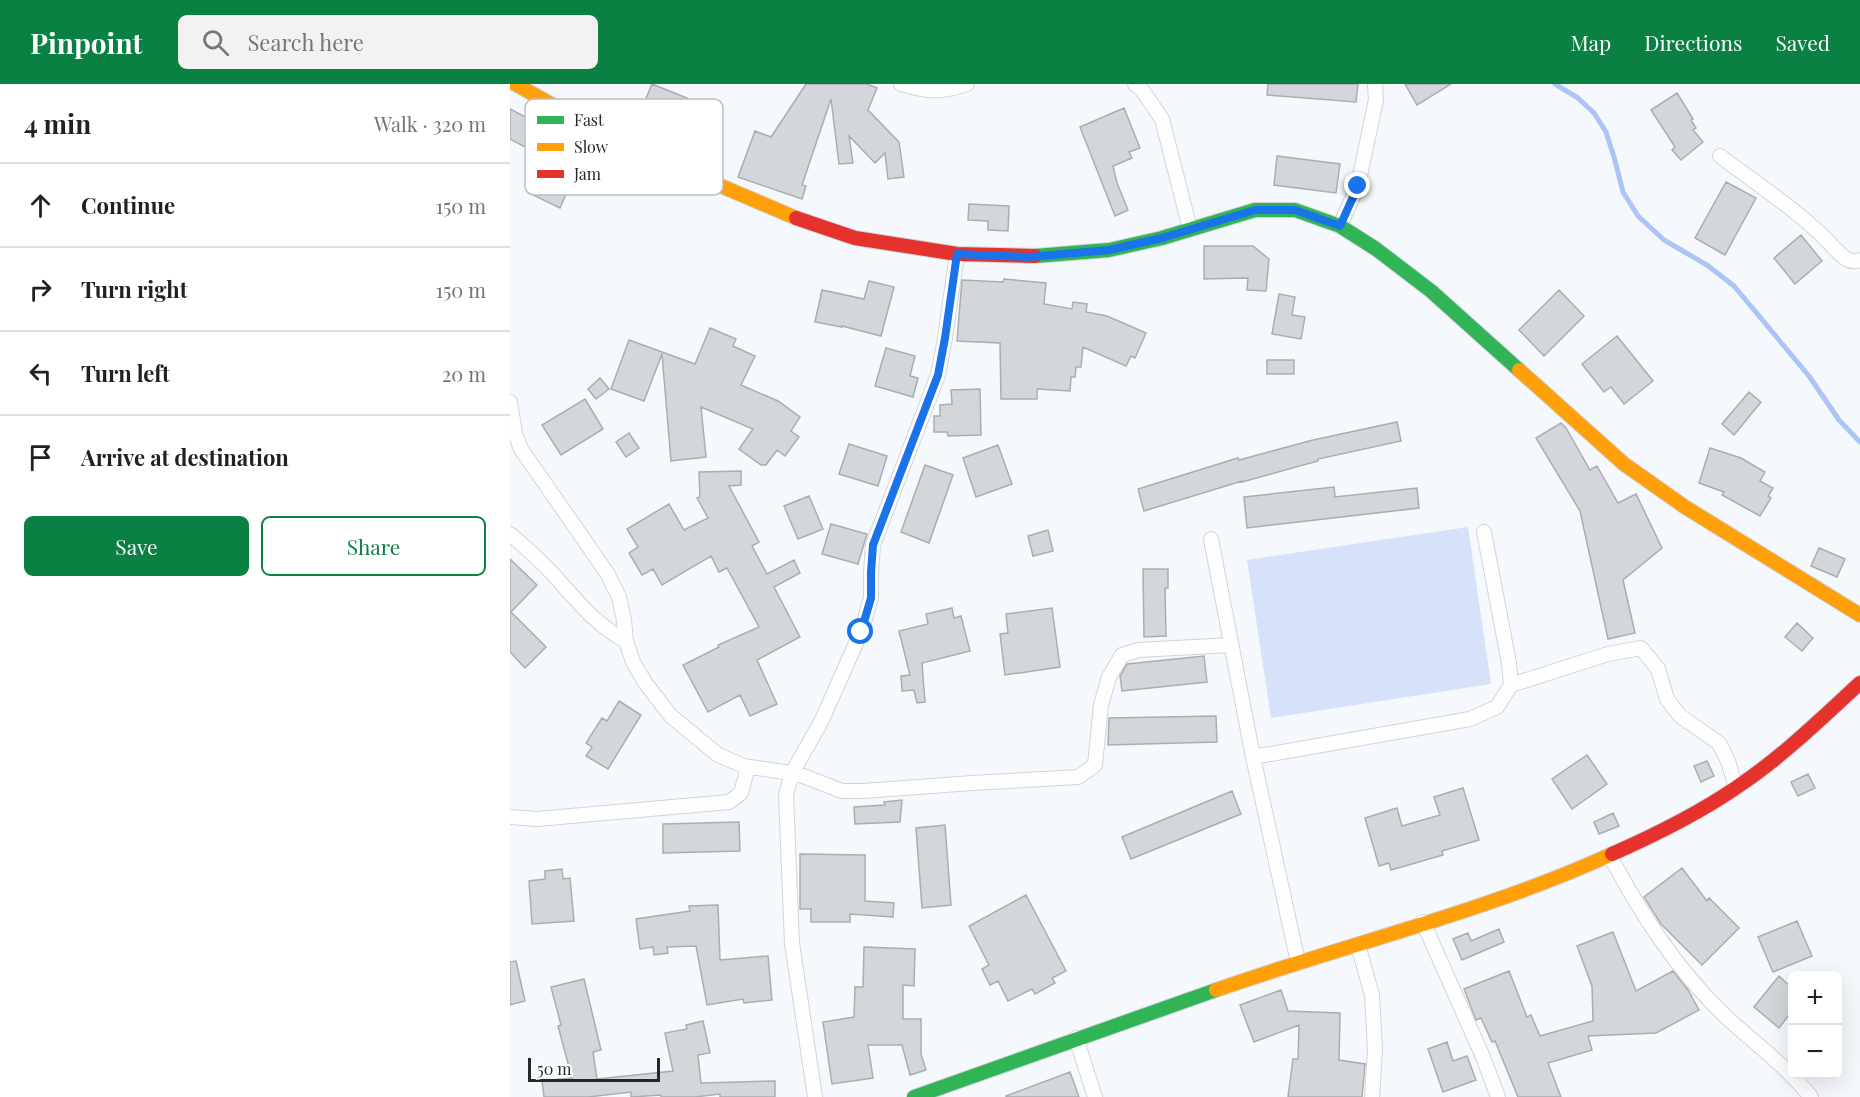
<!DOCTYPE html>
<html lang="en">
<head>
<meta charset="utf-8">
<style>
  :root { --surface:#fff; --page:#f2f2f2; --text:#202124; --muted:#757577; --line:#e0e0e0; --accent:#0b8043 }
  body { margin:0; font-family:"Playfair Display",serif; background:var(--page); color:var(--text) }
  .controls { position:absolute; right:18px; bottom:18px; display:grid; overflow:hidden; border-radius:9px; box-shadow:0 6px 24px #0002 }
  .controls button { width:54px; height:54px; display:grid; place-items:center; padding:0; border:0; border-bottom:2px solid var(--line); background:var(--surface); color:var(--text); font:30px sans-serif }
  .scale { position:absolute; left:18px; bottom:15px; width:132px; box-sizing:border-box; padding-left:6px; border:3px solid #25272c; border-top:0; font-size:16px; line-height:21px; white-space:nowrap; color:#25272c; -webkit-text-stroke:4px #fff; paint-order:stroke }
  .stop { position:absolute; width:18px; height:18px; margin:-14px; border:4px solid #1a73e8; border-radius:50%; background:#fff }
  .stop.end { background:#1a73e8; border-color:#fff; box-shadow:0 2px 6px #0008 }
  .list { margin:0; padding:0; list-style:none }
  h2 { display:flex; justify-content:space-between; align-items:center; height:78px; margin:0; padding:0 24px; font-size:26px }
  h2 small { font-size:20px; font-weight:400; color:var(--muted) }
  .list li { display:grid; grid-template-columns:39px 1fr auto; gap:18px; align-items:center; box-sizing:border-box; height:84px; padding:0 24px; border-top:2px solid var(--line) }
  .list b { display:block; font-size:22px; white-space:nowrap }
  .list em { font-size:20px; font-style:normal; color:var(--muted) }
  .actions { display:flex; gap:12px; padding:18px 24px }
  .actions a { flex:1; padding:14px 0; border:2px solid var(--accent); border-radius:9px; text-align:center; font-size:21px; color:var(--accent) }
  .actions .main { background:var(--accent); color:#fff }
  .icon { flex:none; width:33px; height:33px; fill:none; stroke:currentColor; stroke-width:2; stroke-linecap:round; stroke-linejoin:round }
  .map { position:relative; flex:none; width:1350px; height:1013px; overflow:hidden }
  header { display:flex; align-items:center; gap:36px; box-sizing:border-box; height:84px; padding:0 30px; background:var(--accent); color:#fff }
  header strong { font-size:28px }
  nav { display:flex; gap:33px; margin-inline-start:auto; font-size:21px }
  .search { width:420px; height:54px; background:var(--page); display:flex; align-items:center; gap:15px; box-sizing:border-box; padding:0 21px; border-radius:9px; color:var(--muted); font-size:22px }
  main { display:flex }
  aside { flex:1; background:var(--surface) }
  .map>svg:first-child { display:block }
  .green { fill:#d5e2f9 }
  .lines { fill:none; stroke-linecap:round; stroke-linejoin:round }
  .stream { stroke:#abc5f6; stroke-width:5 }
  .building { fill:#d3d6da; stroke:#aaadb1; stroke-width:1.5 }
  .street-casing { stroke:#d1d4d8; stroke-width:16 }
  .fast-casing { stroke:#d1d4d8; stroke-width:16 }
  .slow-casing { stroke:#d1d4d8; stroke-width:16 }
  .jam-casing { stroke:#d1d4d8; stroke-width:16 }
  .street { stroke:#fefeff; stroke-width:14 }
  .fast { stroke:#30b455; stroke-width:14 }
  .slow { stroke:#ff9f0a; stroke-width:14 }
  .jam { stroke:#e5322d; stroke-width:14 }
  .route { stroke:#1a73e8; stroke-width:8 }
  .key { fill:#fff; stroke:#bebec0; stroke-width:1.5 }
  .key-label { font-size:16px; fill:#25272c }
</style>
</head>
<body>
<header>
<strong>Pinpoint</strong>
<div class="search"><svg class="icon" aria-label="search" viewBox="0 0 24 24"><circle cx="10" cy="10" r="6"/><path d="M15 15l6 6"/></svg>Search here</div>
<nav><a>Map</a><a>Directions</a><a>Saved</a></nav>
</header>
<main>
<aside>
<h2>4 min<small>Walk · 320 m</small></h2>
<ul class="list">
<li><svg class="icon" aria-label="ahead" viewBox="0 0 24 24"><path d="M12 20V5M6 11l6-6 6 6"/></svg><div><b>Continue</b></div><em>150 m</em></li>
<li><svg class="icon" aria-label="right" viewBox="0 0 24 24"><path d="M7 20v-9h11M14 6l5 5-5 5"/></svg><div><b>Turn right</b></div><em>150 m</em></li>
<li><svg class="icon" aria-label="left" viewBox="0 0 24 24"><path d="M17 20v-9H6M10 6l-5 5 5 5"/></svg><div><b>Turn left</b></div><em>20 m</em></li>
<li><svg class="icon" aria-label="arrive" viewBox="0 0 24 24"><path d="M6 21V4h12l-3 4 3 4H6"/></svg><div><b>Arrive at destination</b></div></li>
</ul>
<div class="actions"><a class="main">Save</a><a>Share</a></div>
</aside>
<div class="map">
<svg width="1350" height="1013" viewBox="0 0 1350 1013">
  <rect width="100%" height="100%" fill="#f5f8fc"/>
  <!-- green -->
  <path class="green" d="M958,443L981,600L761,634L737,476Z"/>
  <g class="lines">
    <!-- stream -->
    <path class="stream" d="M1045,0L1068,14L1084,29L1096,48L1104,73L1113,108L1128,132L1154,156L1197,181L1224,202L1299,292L1329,336L1350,358"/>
  </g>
  <!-- building -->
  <path class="building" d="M142,0L177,14L165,45L129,31Z
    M296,0H357L367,4L358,26L389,58L394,93L378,95L375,69L365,79L339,52L343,79L329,80L321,15L292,101L296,102L292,115L228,93L245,47L261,53Z
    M758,0H848L846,18L757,11Z
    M895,0H941L907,21Z
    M1167,9L1183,35L1181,36L1186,44L1183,46L1193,58L1171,76L1162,66L1165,63L1141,26Z
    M614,24L630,64L619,68L622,74L603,82L607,99L618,126L605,132L570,43Z
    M0,25L38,45L35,51L74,69L50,124L23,111L39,76L0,55Z
    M767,72L830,80L826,109L764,101Z
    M1216,98L1246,114L1215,171L1185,154Z
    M459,120L499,122L498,147L478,146V137L458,136Z
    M1291,151L1312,177L1285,200L1264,174Z
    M694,162H743L759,175L756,207L737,206L738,194L694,195Z
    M494,195L536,199L534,220L562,225L563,218L577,220L576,228L597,232L636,249L625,274L621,272L616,282L573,263L571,283H566L565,293H561L560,307L527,305V315H491L490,259L447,257L452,196L493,198Z
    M359,197L384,203L371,252L332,242V243L305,238L312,206L354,215Z
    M1049,206L1074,232L1034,272L1009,246Z
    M769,210L785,213L782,231L795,233L791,255L762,250Z
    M200,244L226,255L223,262L245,272L231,301L268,317L290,333L281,347L289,353L275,372L267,366L256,381H251L229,365L243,345L191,323L196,373L161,377L152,270L134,317L101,305L119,256L185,280Z
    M1107,252L1143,297L1114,320L1101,303L1094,308L1072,280Z
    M376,264L405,272L400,292L408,294L403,313L365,302Z
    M757,276H784V290H757Z
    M90,294L99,305L86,315L78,305Z
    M470,305L471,351L438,352L437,348H424V332H430V321L442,320L441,306Z
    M1239,308L1251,318L1224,351L1212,340Z
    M75,315L93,345L51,371L32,341Z
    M887,338L891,357L808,375V377L732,398V397L634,427L628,405L728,374L729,376L803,356Z
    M1051,339L1056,344L1080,386L1087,382L1108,419L1126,410L1152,464L1113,496L1125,549L1098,555L1070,427L1026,354Z
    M119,349L129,364L116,373L106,358Z
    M339,360L377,372L368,402L329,390Z
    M488,361L502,400L466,413L453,374Z
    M1200,364L1231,374L1255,388L1250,397L1263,404L1258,412L1261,414L1250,432L1212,411L1214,408L1189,399Z
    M415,381L443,391L419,459L391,448Z
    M231,387V401L219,402L249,458L242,462L257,490L284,476L290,489L264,503L290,553L247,576L267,620L240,632L230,611L198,628L173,581L209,563L208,561L249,543L217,484L209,488L201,472L152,501L143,485L132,491L119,469L128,463L117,445L159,420L174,446L198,434L187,414L190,413L189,388Z
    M824,403L825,413L907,404L909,424L737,444L734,413Z
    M299,412L313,445L288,455L274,422Z
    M321,440L357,450L348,480L312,470Z
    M538,446L543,467L523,472L518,452Z
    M1309,464L1335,475L1327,493L1301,482Z
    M0,475L27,501L1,528L36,563L15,584L0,568Z
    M633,485H658V504H655L656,552L634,553Z
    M442,524L444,534L451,532L460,567L412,579L415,618L407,619L404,606L392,607L391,592L400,591L389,547L418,540L416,530Z
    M542,524L550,583L495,591L490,550L498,549L496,530Z
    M1287,539L1303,554L1292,567L1275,553Z
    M694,572L697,598L612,607L610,592L617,580Z
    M109,617L131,631L98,685L76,672L82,663L76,659L92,634L97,637Z
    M706,632L707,658L598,661L599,634Z
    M1077,671L1097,700L1062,725L1042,695Z
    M1197,677L1204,692L1191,698L1184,682Z
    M1298,690L1305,704L1288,712L1281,698Z
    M953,704L969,756L932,767L933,771L881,786L879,779L869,782L855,734L887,724L892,742L930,731L924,713Z
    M722,707L731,730L621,775L612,753Z
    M392,716L390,738L345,740L344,723L375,721L374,718Z
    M1103,729L1109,742L1089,750L1084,738Z
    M229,738L230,767L153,769V740Z
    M435,741L441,821L412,824L406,744Z
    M290,770L355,771V817L384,819L383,833L340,830V838H301V825H290Z
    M1172,784L1197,817L1199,814L1229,844L1192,881L1151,840L1134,813Z
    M52,785L53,795L60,794L64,837L22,840L19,797L35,795V787Z
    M516,811L556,887L542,894L545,899L525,910L522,905L498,917L488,897L480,901L472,885L479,881L459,842Z
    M208,821L210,876L258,872L262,916L234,919L233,915L197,921L186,862L157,863L158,869L144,871L143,863L130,865L126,835L180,827L179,822Z
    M1287,837L1302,872L1263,888L1248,853Z
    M989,845L994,858L952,876L943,855L958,849L961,857Z
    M1103,848L1126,907L1163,887L1178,906L1189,926L1146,949L1078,952L1082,966L1038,979L1051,1013H1008L985,957L982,958L971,934L966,936L954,905L999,887L1017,933L1021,931L1030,952L1083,937L1082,902L1067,862Z
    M354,863L405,865L404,902L393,901V935H411V970L416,986L400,991L392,961H358L363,994L322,1000L313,938L344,933L345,903H353Z
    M6,877L15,917L0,921V878Z
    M1269,892L1282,904V927L1269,944L1244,923Z
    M74,895L91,966L83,968L87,995L163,987L155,949L177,945L176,941L193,937L200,969L188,971L191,999L265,997V1013H210V1010L185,1013H151V1011L121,1013V1008L78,1013H34L32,997L62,994L48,942L51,941L41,903Z
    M771,906L778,927L830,929L829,976L855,980L852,1013H778L783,975H788L789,941L744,958L730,921Z
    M937,958L943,977L957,972L966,996L933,1008L918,965Z
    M560,988L569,1013H496V1012Z"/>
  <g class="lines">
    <defs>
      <path id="street" d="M391,0C419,8 429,9 457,0
        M625,0L632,6L652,35L680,145
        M1210,72C1248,101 1295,131 1326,166C1333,173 1340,180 1350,176
        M830,142L848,101L866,16L865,0
        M0,318L5,349L11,365L97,489L109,513L114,536L116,557L123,578L136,600L161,632L208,671L234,682L288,690L332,707H354L462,699L568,693L585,681L591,621L599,593L612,571L629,566L721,561
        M0,450C14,462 28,474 41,488C64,513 84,540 116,557
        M701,455L743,673L788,878
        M1001,601L1098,570L1131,564L1148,585L1157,615L1170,632L1209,659L1218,677L1226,704
        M743,673L960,635L987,623L1001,601L999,579L974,448
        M0,733L27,735L219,718L231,709L238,683
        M1100,772C1130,828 1163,880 1208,925C1239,956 1273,978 1301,1013
        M913,838L973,973L988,1013
        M848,861L862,911L865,966L862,1013
        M566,954L585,1013
        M305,1013L282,859L276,711L282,689L311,638L351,548L361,514V488L363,461L428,291L435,254L447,170"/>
      <path id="fast" d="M525,172L599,166L652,154L745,126H785L830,142L866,165L921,207L1009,286
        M404,1013L706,906"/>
      <path id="slow" d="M5,0L115,61L286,134
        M1009,286L1114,380L1175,423L1350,531
        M706,906C837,860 975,828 1102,770"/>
      <path id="jam" d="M286,134L345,154L447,170L525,172
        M1102,770C1145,751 1188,730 1227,703C1272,673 1311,635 1350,599"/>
    </defs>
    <!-- street casing -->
    <use href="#street" class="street-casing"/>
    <!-- fast casing -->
    <use href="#fast" class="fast-casing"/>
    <!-- slow casing -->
    <use href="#slow" class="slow-casing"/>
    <!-- jam casing -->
    <use href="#jam" class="jam-casing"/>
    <!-- street -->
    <use href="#street" class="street"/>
    <!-- fast -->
    <use href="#fast" class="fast"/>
    <!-- slow -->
    <use href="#slow" class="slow"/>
    <!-- jam -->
    <use href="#jam" class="jam"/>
  </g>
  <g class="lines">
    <!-- route -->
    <path class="route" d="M351,548L361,514V488L363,461L428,291L435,254L447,170L519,173L599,166L652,154L745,126H785L830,142L848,102"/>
  </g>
  <!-- legend -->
  <rect x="15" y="15" width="198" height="96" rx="9" class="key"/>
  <rect x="27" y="32" width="27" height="8" fill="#30b455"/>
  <rect x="27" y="59" width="27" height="8" fill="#ff9f0a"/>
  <rect x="27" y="86" width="27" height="8" fill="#e5322d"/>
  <g class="key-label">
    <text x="64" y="42">Fast</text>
    <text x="64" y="69">Slow</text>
    <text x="64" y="96">Jam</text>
  </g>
</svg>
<div class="controls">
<button>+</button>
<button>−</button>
</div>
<div class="scale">50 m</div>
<div class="stop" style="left:351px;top:548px"></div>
<div class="stop end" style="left:848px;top:102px"></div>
</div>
</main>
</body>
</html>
